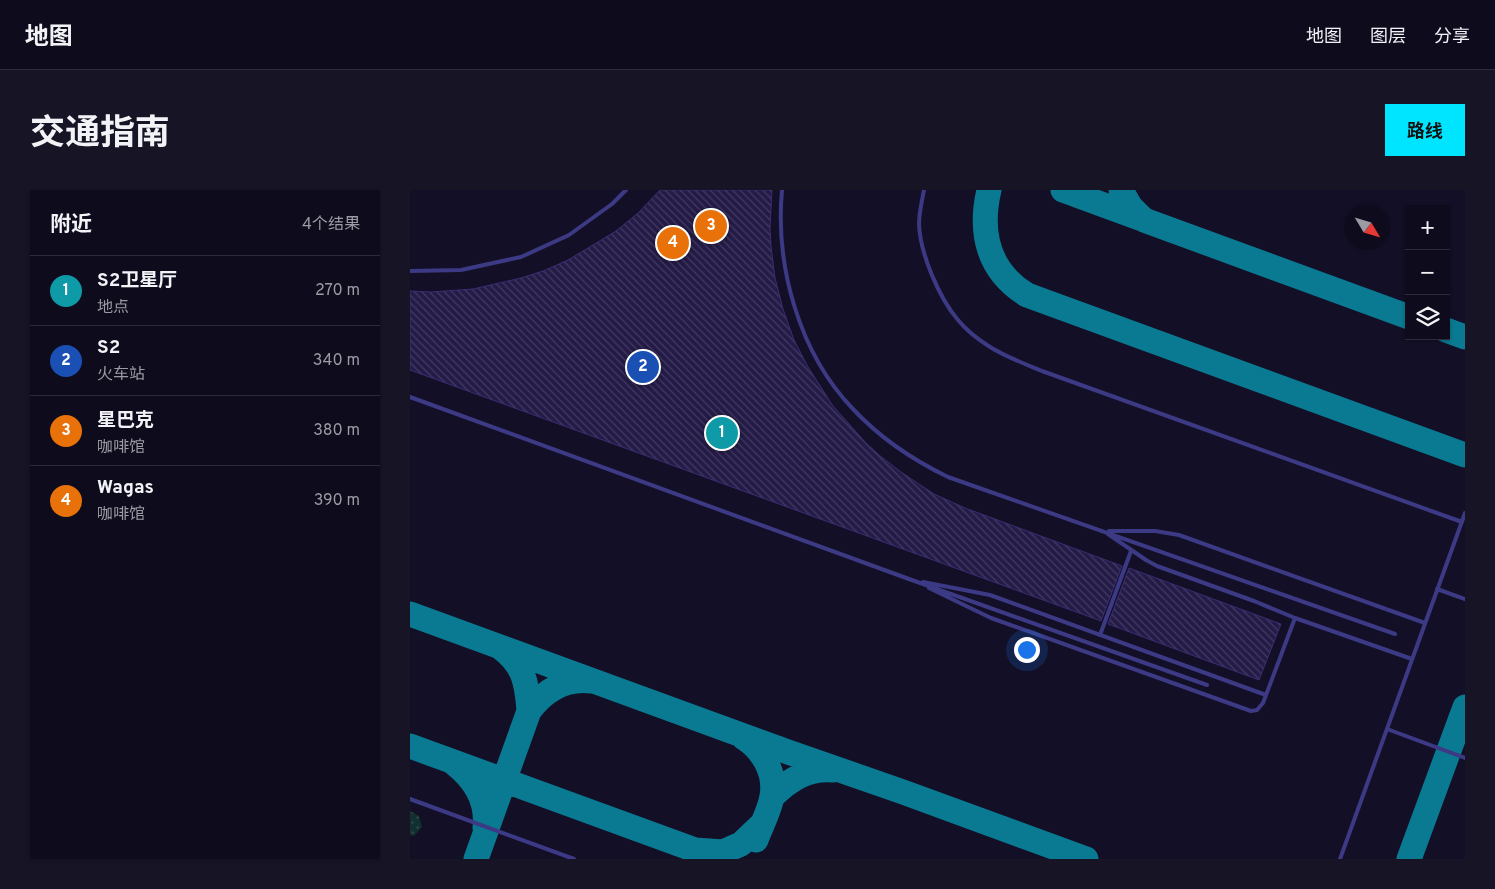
<!DOCTYPE html>
<html lang="zh">
<head>
<meta charset="utf-8">
<style>
  :root { --surface:#0e0b1c; --page:#171425; --text:#f1f3f6; --muted:#9b9ba3; --line:#2e2b3b; --accent:#00e5ff }
  body { margin:0; font-family:Overpass,"Noto Sans SC",sans-serif; background:var(--page); color:var(--text) }
  .controls { position:absolute; right:15px; top:15px; display:grid; overflow:hidden; border-radius:0px; box-shadow:0 1px 4px #0004 }
  .controls button { width:45px; height:45px; display:grid; place-items:center; padding:0; border:0; border-bottom:1px solid var(--line); background:var(--surface); color:var(--text); font:25px sans-serif }
  .compass { position:absolute; left:935px; top:15px; width:45px; height:45px; border-radius:50%; background:var(--surface); box-shadow:0 1px 4px #0004; rotate:128deg }
  .you { position:absolute; left:616px; top:459px; width:18px; height:18px; margin:-12px; border:4px solid #fff; border-radius:50%; background:#1a73e8; box-shadow:0 0 0 8px #1a73e833 }
  .badge { display:grid; place-items:center; width:32px; height:32px; border-radius:50%; background:var(--accent); color:#fff; font-size:16px; font-weight:700 }
  .pin { position:absolute; translate:-50% -50%; border:2px solid #fff; box-shadow:0 1px 5px #0006 }
  .list { margin:0; padding:0; list-style:none }
  h2 { display:flex; justify-content:space-between; align-items:center; height:65px; margin:0; padding:0 20px; font-size:21px }
  h2 small { font-size:16px; font-weight:400; color:var(--muted) }
  .list li { display:grid; grid-template-columns:32px 1fr auto; gap:15px; align-items:center; box-sizing:border-box; height:70px; padding:0 20px; border-top:1px solid var(--line) }
  .list b { display:block; font-size:19px; white-space:nowrap }
  .list p { margin:0; font-size:16px; white-space:nowrap; color:var(--muted) }
  .list em { font-size:16px; font-style:normal; color:var(--muted) }
  .icon { flex:none; width:28px; height:28px; fill:none; stroke:currentColor; stroke-width:2; stroke-linecap:round; stroke-linejoin:round }
  .map { position:relative; flex:none; width:1055px; height:669px; overflow:hidden; border-radius:0px }
  header { display:flex; align-items:center; gap:30px; box-sizing:border-box; height:70px; padding:0 25px; background:var(--surface); border-bottom:1px solid var(--line) }
  header strong { font-size:24px }
  nav { display:flex; gap:28px; margin-inline-start:auto; font-size:18px }
  .intro { display:flex; align-items:center; justify-content:space-between; box-sizing:border-box; height:120px; padding:0 30px }
  h1 { margin:0; font-size:35px }
  .button { padding:12px 22px; border-radius:0px; background:var(--accent); color:#111; font-size:18px; font-weight:700 }
  main { display:flex; gap:30px; padding:0 30px }
  aside { flex:1; background:var(--surface); border-radius:0px; box-shadow:0 1px 4px #0004 }
  .map>svg:first-child { display:block }
  .grass { fill:url(#grass-dots) }
  .lines { fill:none; stroke-linecap:round; stroke-linejoin:round }
  .taxiway { stroke:#0a7a92; stroke-width:25 }
  .building { fill:url(#building-back-hatch); stroke:#3b2d73 }
  .service { stroke:#3d3a85; stroke-width:4 }
</style>
</head>
<body>
<header>
<strong>地图</strong>
<nav><a>地图</a><a>图层</a><a>分享</a></nav>
</header>
<div class="intro"><h1>交通指南</h1><a class="button">路线</a></div>
<main>
<aside>
<h2>附近<small>4个结果</small></h2>
<ul class="list">
<li><span class="badge" style="background:#0f9aa8">1</span><div><b>S2卫星厅</b><p>地点</p></div><em>270 m</em></li>
<li><span class="badge" style="background:#1a4fb4">2</span><div><b>S2</b><p>火车站</p></div><em>340 m</em></li>
<li><span class="badge" style="background:#e8710a">3</span><div><b>星巴克</b><p>咖啡馆</p></div><em>380 m</em></li>
<li><span class="badge" style="background:#e8710a">4</span><div><b>Wagas</b><p>咖啡馆</p></div><em>390 m</em></li>
</ul>
</aside>
<div class="map">
<svg width="1055" height="669" viewBox="0 0 1055 669">
  <defs>
    <pattern id="grass-dots" width="8" height="8" patternUnits="userSpaceOnUse" patternTransform="scale(1.25)"><rect width="8" height="8" fill="#12302f"/><path d="M2 2h.1M6 6h.1" fill="none" stroke="#344d4e" stroke-width="1.8" stroke-linecap="round"/></pattern>
    <pattern id="building-back-hatch" width="6" height="6" patternUnits="userSpaceOnUse" patternTransform="scale(1.25)"><rect width="6" height="6" fill="#241b47"/><path d="M-1 5l2 2M0 0l6 6M5-1l2 2" fill="none" stroke="#433b63"/></pattern>
  </defs>
  <rect width="100%" height="100%" fill="#130f26"/>
  <!-- grass -->
  <path class="grass" d="M0,621L9,626L12,637L4,646L0,645Z"/>
  <g class="lines">
    <!-- taxiway -->
    <path class="taxiway" d="M579,0C569,43 578,81 617,105L1055,265
      M653,0L732,29
      M711,0L720,16L734,30L999,127
      M1036,140L1055,147
      M0,424L378,562L493,602L676,669
      M90,457C114,475 117,492 119,521
      M334,548C353,560 366,583 362,606C360,620 351,636 346,650
      M0,556L285,660L313,662L331,654L352,634
      M45,574C65,590 78,612 75,638
      M362,607C380,589 398,578 423,580
      M66,669L119,521C134,501 155,488 181,491
      M999,669L1055,517"/>
  </g>
  <!-- building -->
  <path class="building" d="M250,0H362L360,39L361,56L365,88L373,119L384,150L398,177L423,216L456,253L469,265L491,282L524,304L555,318L712,376L691,431L0,180V101L21,102L63,99L111,88L133,81L158,70L206,41L228,23Z
    M719,378L871,434L849,490L698,434Z"/>
  <g class="lines">
    <!-- service -->
    <path class="service" d="M372,0C365,76 389,163 443,219C470,248 503,270 538,287L985,444
      M514,0C512,11 509,23 509,34C510,63 529,108 548,130C556,140 569,150 580,157C596,167 615,174 632,181L1052,332
      M0,81L51,80L111,67L159,45L202,14L216,0
      M0,207L499,389L797,495
      M699,341H745L769,345L1015,433
      M698,344L736,370L747,376L844,411L885,428L1002,469
      M513,392L580,405L856,505
      M519,398L581,428L841,521L847,520L853,513L885,428
      M1027,399L1055,409
      M690,445L721,361
      M977,539L1055,568
      M0,609L164,669
      M930,669L1055,323"/>
  </g>
</svg>
<div class="controls">
<button>+</button>
<button>−</button>
<button><svg class="icon" aria-label="layers" viewBox="0 0 24 24"><path d="M12 4l9 5-9 5-9-5zM3 14l9 5 9-5"/></svg></button>
</div>
<svg class="compass" viewBox="-18 -18 36 36"><path d="M0-13l5 13h-10z" fill="#e53935"/><path d="M0 13l5-13h-10z" fill="#9b9ba3"/></svg>
<div class="you"></div>
<div class="pin badge" style="left:312px;top:243px;background:#0f9aa8">1</div>
<div class="pin badge" style="left:233px;top:177px;background:#1a4fb4">2</div>
<div class="pin badge" style="left:301px;top:36px;background:#e8710a">3</div>
<div class="pin badge" style="left:263px;top:53px;background:#e8710a">4</div>
</div>
</main>
</body>
</html>
